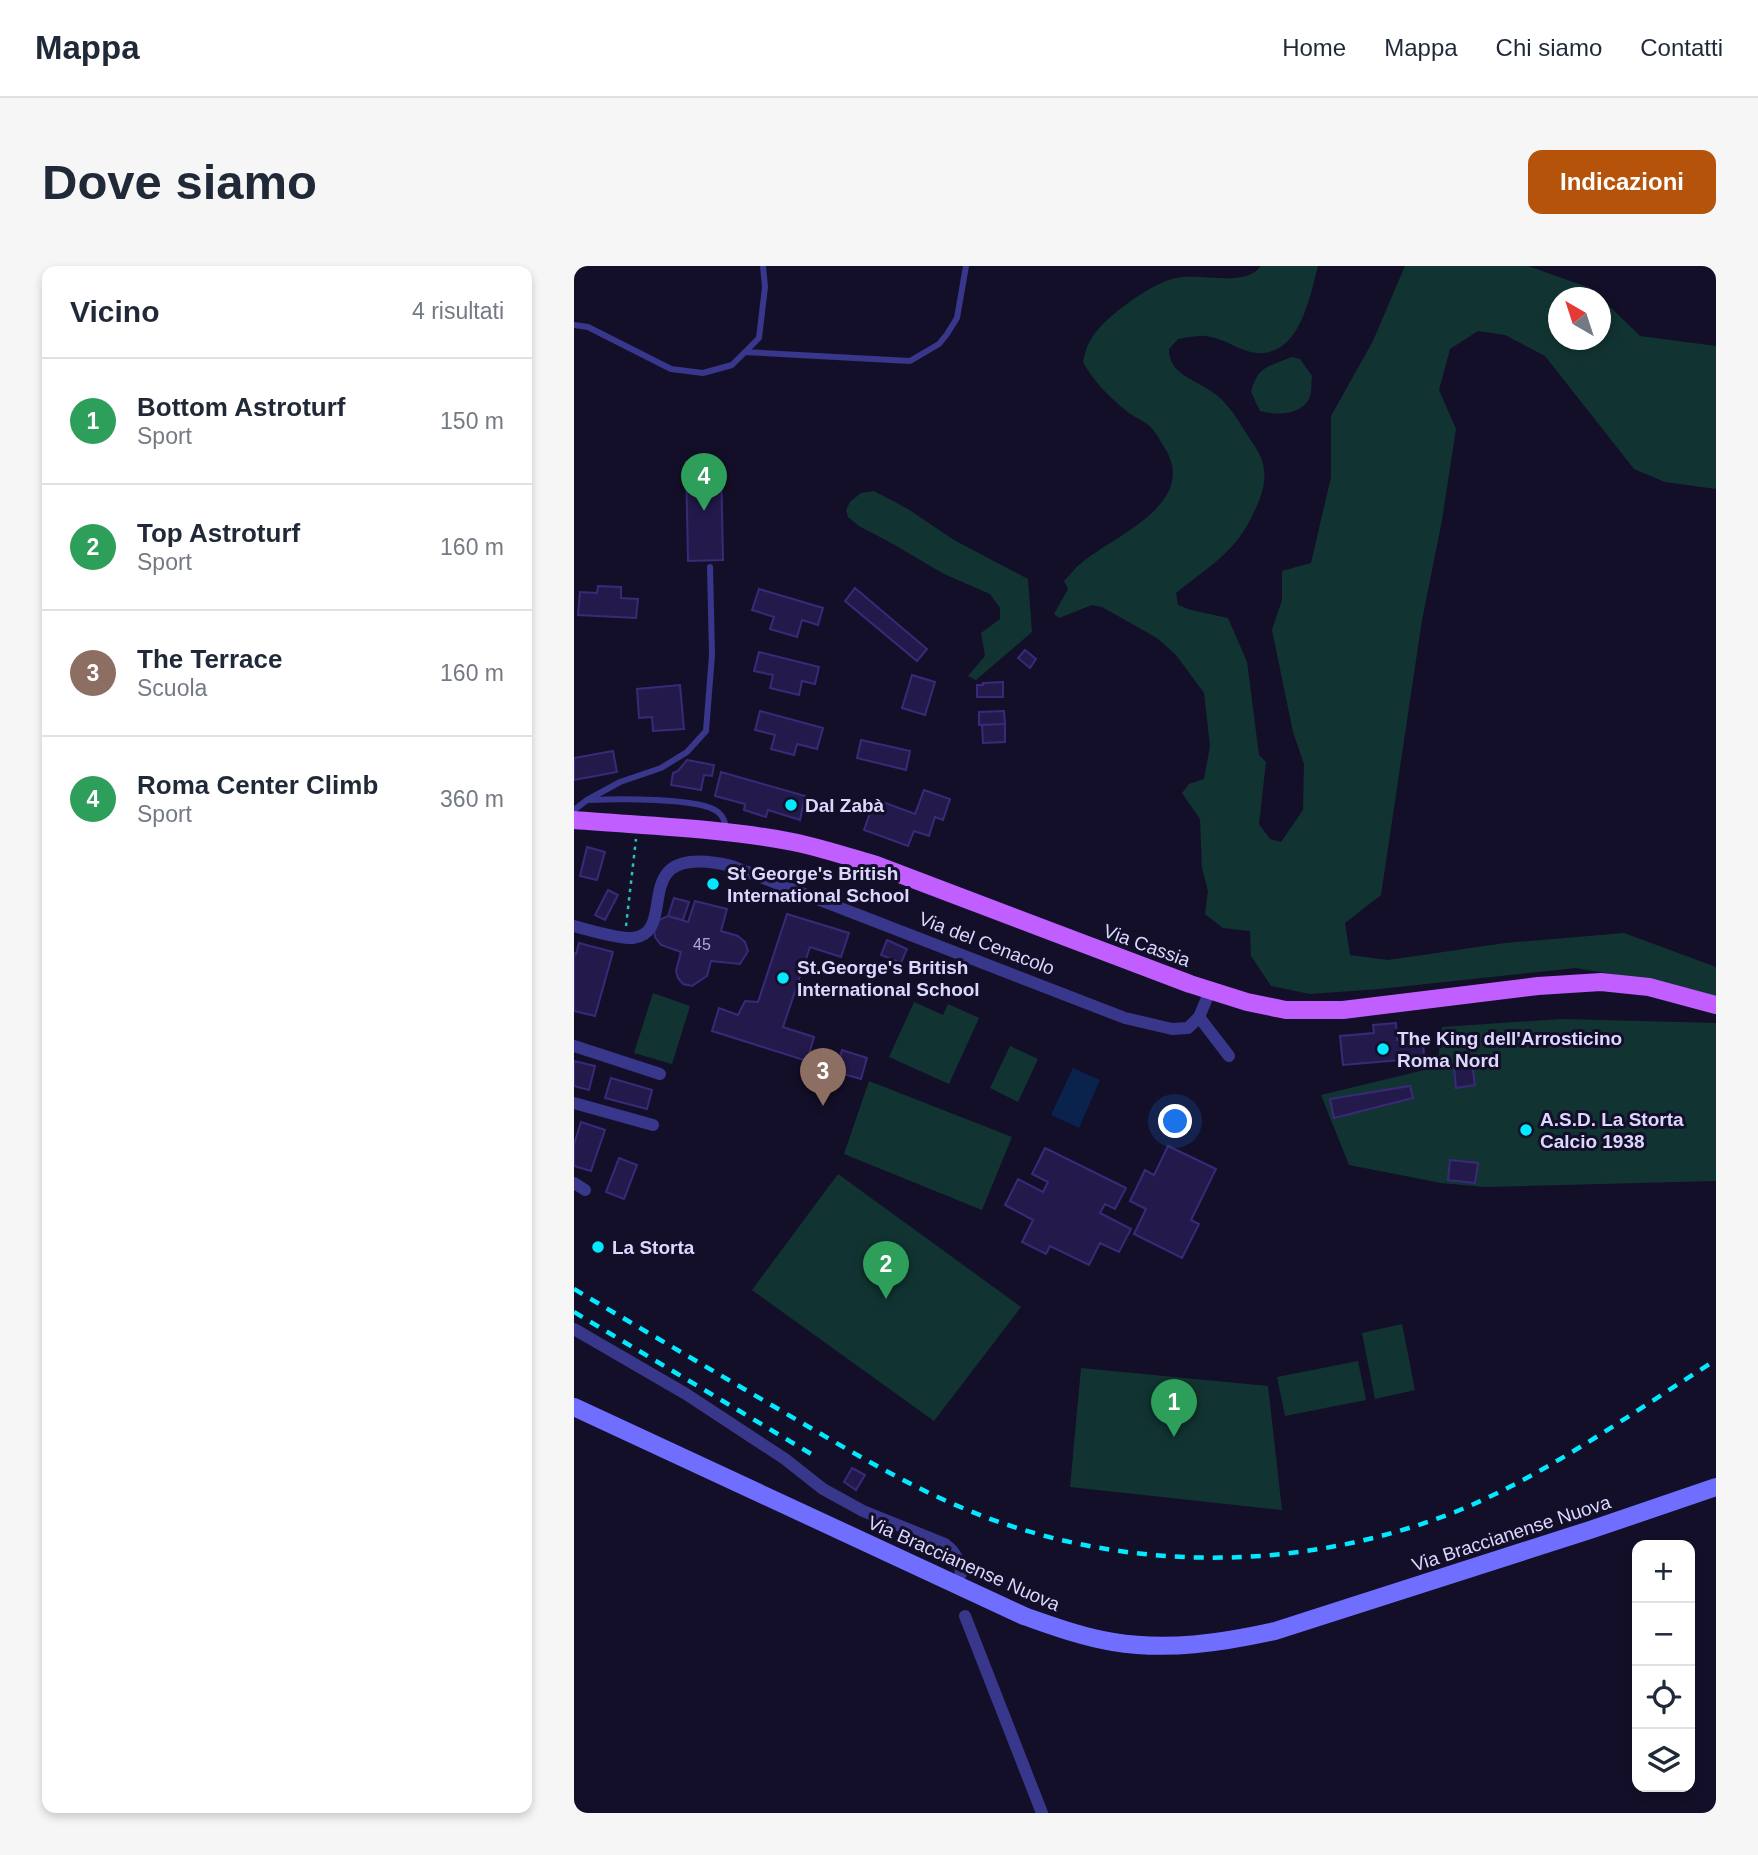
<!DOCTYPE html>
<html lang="it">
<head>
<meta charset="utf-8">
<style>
  :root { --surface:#fff; --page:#f6f6f7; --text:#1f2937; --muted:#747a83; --line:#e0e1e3; --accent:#b45309 }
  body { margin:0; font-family:Arial,sans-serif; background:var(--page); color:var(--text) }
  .controls { position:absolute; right:21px; bottom:21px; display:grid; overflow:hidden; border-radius:14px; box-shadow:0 4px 10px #0003 }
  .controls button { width:63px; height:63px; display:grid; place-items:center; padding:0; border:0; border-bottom:2px solid var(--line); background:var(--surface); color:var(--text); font:35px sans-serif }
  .compass { position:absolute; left:974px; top:21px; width:63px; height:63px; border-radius:50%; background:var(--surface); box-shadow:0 4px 10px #0003; rotate:321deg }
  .you { position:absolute; left:602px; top:856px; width:24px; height:24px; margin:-18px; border:5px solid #fff; border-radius:50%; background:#1a73e8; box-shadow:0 0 0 10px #1a73e833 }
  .badge { display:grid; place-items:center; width:46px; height:46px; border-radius:50%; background:var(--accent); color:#fff; font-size:23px; font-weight:700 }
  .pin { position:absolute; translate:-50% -58px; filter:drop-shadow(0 2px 4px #0008) }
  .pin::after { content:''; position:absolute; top:37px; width:24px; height:21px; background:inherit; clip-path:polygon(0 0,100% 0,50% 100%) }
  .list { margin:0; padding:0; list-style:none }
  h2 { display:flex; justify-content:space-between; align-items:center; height:91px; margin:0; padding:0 28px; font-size:30px }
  h2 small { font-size:23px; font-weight:400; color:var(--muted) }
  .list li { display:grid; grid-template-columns:46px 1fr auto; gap:21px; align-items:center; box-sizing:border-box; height:126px; padding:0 28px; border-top:2px solid var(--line) }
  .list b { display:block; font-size:26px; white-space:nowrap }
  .list p { margin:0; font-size:23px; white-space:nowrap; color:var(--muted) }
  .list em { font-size:23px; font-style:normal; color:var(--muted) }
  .icon { flex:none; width:38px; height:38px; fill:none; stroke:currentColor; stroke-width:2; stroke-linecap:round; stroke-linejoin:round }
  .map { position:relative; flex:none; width:1142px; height:1547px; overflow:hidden; border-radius:14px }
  header { display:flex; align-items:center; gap:42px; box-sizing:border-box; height:98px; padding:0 35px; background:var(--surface); border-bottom:2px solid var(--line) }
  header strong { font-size:33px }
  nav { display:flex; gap:38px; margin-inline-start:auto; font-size:24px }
  .intro { display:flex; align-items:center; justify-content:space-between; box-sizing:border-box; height:168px; padding:0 42px }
  h1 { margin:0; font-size:49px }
  .button { padding:18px 32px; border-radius:14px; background:var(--accent); color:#fff; font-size:24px; font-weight:700 }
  main { display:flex; gap:42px; padding:0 42px }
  aside { flex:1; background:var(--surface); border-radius:14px; box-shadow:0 4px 10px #0003 }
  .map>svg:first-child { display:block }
  .green { fill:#113432 }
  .water { fill:#09234d }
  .building { fill:#231a4b; stroke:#392a79; stroke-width:2 }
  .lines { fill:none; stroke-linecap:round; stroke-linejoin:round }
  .path { stroke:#29c1b6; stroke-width:2.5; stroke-dasharray:3.5 5; stroke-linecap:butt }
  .service { stroke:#39378b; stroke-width:6 }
  .minor { stroke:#39378b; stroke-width:12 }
  .secondary { stroke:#706eff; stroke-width:18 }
  .primary { stroke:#c15eff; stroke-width:18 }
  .rail { stroke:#03e9ff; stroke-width:4.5; stroke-dasharray:10 9; stroke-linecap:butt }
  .poi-dot { fill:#03e9ff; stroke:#130f29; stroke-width:2.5 }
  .labels { text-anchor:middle; stroke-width:6; stroke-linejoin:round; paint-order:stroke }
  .number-label { font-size:16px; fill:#ada8d2 }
  .poi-label { font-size:19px; font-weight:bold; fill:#dbd7ff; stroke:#130f29; text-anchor:start }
  .street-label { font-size:19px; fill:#dbd7ff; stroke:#130f29 }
</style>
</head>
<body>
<header>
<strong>Mappa</strong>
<nav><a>Home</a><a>Mappa</a><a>Chi siamo</a><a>Contatti</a></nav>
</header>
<div class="intro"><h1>Dove siamo</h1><a class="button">Indicazioni</a></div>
<main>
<aside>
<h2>Vicino<small>4 risultati</small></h2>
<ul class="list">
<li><span class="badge" style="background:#2e9e5b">1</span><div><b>Bottom Astroturf</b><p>Sport</p></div><em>150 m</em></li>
<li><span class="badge" style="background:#2e9e5b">2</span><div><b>Top Astroturf</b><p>Sport</p></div><em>160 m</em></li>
<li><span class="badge" style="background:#8d6e63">3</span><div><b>The Terrace</b><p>Scuola</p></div><em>160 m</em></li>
<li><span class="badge" style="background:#2e9e5b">4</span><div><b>Roma Center Climb</b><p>Sport</p></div><em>360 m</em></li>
</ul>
</aside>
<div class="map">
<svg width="1142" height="1547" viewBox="0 0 1142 1547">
  <rect width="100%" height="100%" fill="#130f29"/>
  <!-- green -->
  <path class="green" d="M687,0H744C736,30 726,90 683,87C666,86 649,71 631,70C623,69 612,72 604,73L595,83C595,108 618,112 637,125C653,135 664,154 674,170C679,178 687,188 689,198C693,215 688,228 681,244C662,287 636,299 602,327L604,339L617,344L654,352L673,396L685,489L692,496L685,558L696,573L707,576L729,544L730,498L719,466L698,364L708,334V305L737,297L757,211V150L799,75L831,0H954L1016,22L1026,31L984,32V74H1026L1027,32L1066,70L1142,80V223L1091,216L1060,203L971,90L931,69L904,65L876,83L865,124L882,163L868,254L848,354L807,629L771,657L776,689L814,694L931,677L1050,667L1142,701V737L1043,709L1002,702L806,723L736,728L697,720L677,690L676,665L649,662L631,648L634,625L628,602L626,553L608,527L615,518L630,513L636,480L630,427L602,389L583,372L528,341L518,339L485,352L480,348L494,323L490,315C495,310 500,303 505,299C536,271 624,240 592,184C586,175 582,165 573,158C568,154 560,151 555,147C537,133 519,115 509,96C511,89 512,81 516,75C527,53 574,20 598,13C623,5 670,23 687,0Z
    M718,91L726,93L738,110C737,116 738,127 735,133C725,150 702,149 686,145L677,126C684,100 694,101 718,91Z
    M300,225L334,243L380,274L454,313L458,366L402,414L394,410L411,390L407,367L426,353V342L416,328L370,308L319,278L285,260L274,251L272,244L276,236L287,227Z
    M79,727L116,740L98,798L60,787Z
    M340,736L369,749L374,738L405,752L375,818L315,791Z
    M987,753L1142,757V915L910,921L867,917L775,899L747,829L863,801L868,761Z
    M436,780L464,793L444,836L416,822Z
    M295,815L438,871L408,944L270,888Z
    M264,908L447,1041L360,1155L178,1024Z
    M828,1058L841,1124L801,1133L788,1067Z
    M784,1095L792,1134L711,1150L703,1111Z
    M507,1102L694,1120L708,1244L496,1221Z"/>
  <!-- water -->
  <path class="water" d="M499,802L526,814L505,862L477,849Z"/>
  <!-- building -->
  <path class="building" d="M112,196H147L149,294L114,295Z
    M24,320L47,321V332L64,333L62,352L4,349L6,326L23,327Z
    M281,322L353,383L343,395L271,335Z
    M185,323L249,342L244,359L228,354L223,371L196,363L200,351L178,344Z
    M451,384L462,393L456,402L444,392Z
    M185,386L245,401L241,418L228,415L225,429L196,422L199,409L180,405Z
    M338,409L361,416L351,449L328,442Z
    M429,416V431H403V419H409V417Z
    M106,419L110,463L79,465L78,451L65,452L63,423Z
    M186,445L249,462L243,483L223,478L220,489L197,483L201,469L181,464Z
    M430,445L431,458L405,459V446Z
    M431,458V476L409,477L408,459Z
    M287,474L336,485L332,504L283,492Z
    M39,485L43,506L0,514V492Z
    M113,494L140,499L138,510L130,509L127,524L97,519L99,507L104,505Z
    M147,506L231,530L226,554L194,544L192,551L170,544L171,538L141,530Z
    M350,524L376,533L369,554L361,551L355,570L340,565L334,580L290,564L301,533L341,548Z
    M13,581L31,586L23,614L6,610Z
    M34,624L44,629L31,654L21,649Z
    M100,632L115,636L109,654L94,650Z
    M121,635L153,643L147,665L164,670L171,676L174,685L166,698L137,695L133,710L118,720L109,718L104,712L102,705L107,686L87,679L81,671L80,661L85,654L94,650L114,656Z
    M213,648L275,667L267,691L236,681L209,761L240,771L233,795L138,765L145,742L164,749L171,735L184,736Z
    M313,674L333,683L327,697L307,689Z
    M5,677L39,686L21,750L0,745V687L2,688Z
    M822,757L823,774L849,772L850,792L769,799L766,770L800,767L799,759Z
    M268,784L293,792L287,813L262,806Z
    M0,795L21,800L15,824L0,820Z
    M898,798L901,819L882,822L880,801Z
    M37,812L78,824L73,843L31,832Z
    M836,820L839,832L760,852L756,833Z
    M7,856L31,864L17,905L0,900V878Z
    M594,880L642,903L617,954L625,958L608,992L560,968L572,943L556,935L571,904L580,909Z
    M471,882L552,922L541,943L531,938L526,947L557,963L545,986L526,977L515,999L476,980L472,988L448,976L459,954L431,939L444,913L469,926L474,916L458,908Z
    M45,892L63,899L50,933L32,926Z
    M876,894L904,897L901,917L874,914Z
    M278,1202L291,1209L282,1224L270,1216Z"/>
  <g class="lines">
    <!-- path -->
    <path class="path" d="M52,660L62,573"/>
    <!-- service -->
    <path class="service" d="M0,59L14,61L97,103L129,107L158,99L185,72L191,21L189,0
      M171,86L336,95L365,78L373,68L383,52L392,0
      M14,534C39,533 126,531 144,546C150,551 151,557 153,565
      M0,544L13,534L46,516L87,502L113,486L132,465L138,389L136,301"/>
    <!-- minor -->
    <path class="minor" d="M0,660C16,664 43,673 59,672C108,666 48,574 158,600L551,752L598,763L614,762L625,751L636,725
      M625,751L655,790
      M0,780L86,808
      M0,837L79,859
      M0,917L11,924
      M0,1063L112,1128L211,1193L249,1223L289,1245L371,1278C382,1286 385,1294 387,1308
      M391,1350L468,1547"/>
    <!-- secondary -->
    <path class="secondary" d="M0,1141L450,1350C479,1360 508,1371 539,1376C594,1385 647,1377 701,1365L1016,1264L1142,1221"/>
    <!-- primary -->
    <path class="primary" d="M0,554C73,560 147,562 219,576C248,582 275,591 302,599L616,718L673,736L712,744H769L964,720L1027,716L1075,721L1142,739"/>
    <!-- rail -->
    <path class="rail" d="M0,1023C74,1067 148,1110 223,1154C288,1192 353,1231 425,1256C574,1307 734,1303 881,1246C975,1208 1057,1147 1142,1094
      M0,1046L239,1189"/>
  </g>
  <!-- markers -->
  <g class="poi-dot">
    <circle cx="217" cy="539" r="7"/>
    <circle cx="139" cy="618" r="7"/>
    <circle cx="209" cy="712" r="7"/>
    <circle cx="809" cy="783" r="7"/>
    <circle cx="952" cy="864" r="7"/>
    <circle cx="24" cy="981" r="7"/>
  </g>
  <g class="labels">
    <!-- number labels -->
    <g class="number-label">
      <text x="128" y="684">45</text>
    </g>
    <!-- poi labels -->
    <g class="poi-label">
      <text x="231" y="546">Dal Zabà</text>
      <text x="153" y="614">St George's British<tspan x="153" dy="22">International School</tspan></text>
      <text x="223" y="708">St.George's British<tspan x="223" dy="22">International School</tspan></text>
      <text x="823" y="779">The King dell'Arrosticino<tspan x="823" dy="22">Roma Nord</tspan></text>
      <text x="966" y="860">A.S.D. La Storta<tspan x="966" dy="22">Calcio 1938</tspan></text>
      <text x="38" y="988">La Storta</text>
    </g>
    <!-- street labels -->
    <g class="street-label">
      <text transform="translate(413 677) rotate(21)" y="7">Via del Cenacolo</text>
      <text transform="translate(573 679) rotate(20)" y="7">Via Cassia</text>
      <text transform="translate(937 1267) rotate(-18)" y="7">Via Braccianense Nuova</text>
      <text transform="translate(390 1297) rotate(24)" y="7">Via Braccianense Nuova</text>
    </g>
  </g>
</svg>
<div class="controls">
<button>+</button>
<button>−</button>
<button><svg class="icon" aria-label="locate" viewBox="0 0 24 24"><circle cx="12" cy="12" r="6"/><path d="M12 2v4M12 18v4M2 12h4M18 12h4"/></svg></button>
<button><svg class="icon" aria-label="layers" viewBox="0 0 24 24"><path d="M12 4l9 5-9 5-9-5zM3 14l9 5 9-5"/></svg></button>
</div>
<svg class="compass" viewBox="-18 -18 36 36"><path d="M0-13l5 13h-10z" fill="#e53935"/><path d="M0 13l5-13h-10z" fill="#747a83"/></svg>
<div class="you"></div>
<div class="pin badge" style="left:600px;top:1171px;background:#2e9e5b">1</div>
<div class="pin badge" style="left:312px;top:1033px;background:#2e9e5b">2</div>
<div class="pin badge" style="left:249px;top:840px;background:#8d6e63">3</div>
<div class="pin badge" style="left:130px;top:245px;background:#2e9e5b">4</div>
</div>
</main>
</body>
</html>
